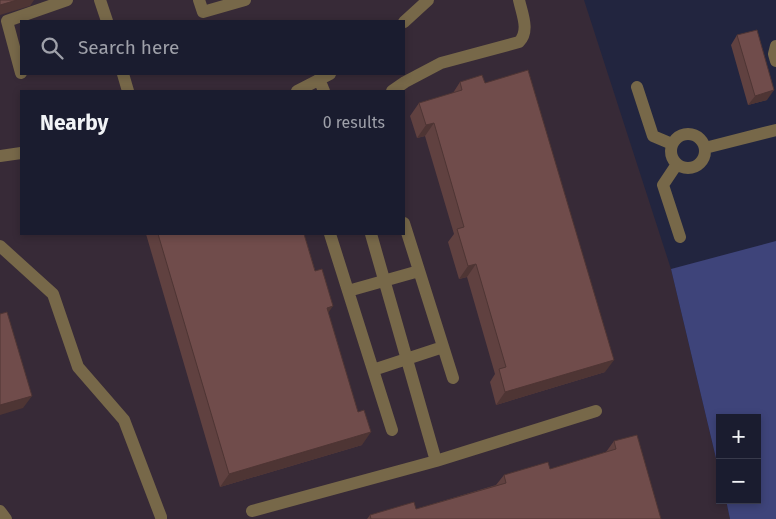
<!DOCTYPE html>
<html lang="en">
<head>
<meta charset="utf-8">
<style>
  :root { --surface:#1a1c2f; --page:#27293b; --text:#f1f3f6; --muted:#9fa1aa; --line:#383a4b }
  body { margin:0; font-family:"Fira Sans",sans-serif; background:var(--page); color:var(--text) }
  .controls { position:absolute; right:15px; bottom:15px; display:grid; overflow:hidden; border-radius:0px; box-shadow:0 2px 8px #0003 }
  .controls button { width:45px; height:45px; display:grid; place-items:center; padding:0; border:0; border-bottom:1px solid var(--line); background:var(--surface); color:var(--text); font:25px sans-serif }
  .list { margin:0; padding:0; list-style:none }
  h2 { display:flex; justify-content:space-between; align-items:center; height:65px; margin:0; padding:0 20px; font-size:21px }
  h2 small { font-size:16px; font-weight:400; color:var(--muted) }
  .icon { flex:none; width:28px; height:28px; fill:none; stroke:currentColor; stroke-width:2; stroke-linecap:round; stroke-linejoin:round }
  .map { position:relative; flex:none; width:776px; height:519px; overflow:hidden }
  .search { position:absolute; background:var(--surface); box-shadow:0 2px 8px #0003; left:20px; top:20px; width:385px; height:55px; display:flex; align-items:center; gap:12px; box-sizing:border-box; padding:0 18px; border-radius:0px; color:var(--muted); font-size:19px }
  .panel { position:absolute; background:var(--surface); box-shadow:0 2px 8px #0003; left:20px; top:90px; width:385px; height:145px; border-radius:0px }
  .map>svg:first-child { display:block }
  .industrial { fill:#372a37; fill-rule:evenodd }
  .green { fill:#3e447a }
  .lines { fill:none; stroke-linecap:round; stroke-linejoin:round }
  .minor { stroke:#776849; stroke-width:12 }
  .wall { fill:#604140 }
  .shaded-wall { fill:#4e3534 }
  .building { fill:#704c4b; stroke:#4e3534 }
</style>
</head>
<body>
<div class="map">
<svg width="776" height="519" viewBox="0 0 776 519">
  <rect width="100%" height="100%" fill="#22253f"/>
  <!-- industrial -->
  <path class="industrial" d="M0,0H584L671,269L720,475V500H726L730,519H0ZM21,21H404V74H21ZM21,91H404V234H21Z"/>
  <!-- green -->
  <path class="green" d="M776,241V519H730L726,500H757V418H720V475L671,269Z"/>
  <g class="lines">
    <!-- minor -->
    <path class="minor" d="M100,0L107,21
      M199,0L203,12L245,0
      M404,22L428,0
      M776,46L774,54L776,61
      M21,73L7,21L67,0
      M123,74L128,91
      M319,79L324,91
      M637,87L653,136L672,144
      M297,91L330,74
      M392,91L405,82L441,63L519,42C530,31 522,14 519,0
      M671 151a17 17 0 1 1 34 0a17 17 0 1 1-34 0Z
      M705,148L776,130
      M0,156L21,153
      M677,164L663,185L680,237
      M404,223L453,378
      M330,234L392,430
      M371,234L436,461
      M0,246L53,294L78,367L124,420L161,517V519
      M348,291L419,271
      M373,370L443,347
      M0,511L6,519
      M252,511L436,461L596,411"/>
  </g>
  <!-- wall -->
  <path class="wall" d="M737,35L767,100L748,105L731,45Z
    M460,82L485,83L605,372L496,405L490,382L495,374L467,277L459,279L448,242L454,234L425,136L417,138L410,116L419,103L453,93Z
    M146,234H304L328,313L362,445L220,487Z
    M614,441L661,519H367L370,515L416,509L496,485L504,475L550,469L606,452Z"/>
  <!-- shaded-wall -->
  <path class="shaded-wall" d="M17,0H34L30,6L0,15V5Z
    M774,90L767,100L748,105L755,96Z
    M434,123L425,136L417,138L426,125Z
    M476,264L467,277L459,279L468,266Z
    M333,306L324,319L327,308Z
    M614,360L605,372L496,405L505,392Z
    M32,396L23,408L0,415V405Z
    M371,432L362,445L220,487L229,474Z"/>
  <!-- building -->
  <path class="building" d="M0,0H17L0,5Z
    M757,30L774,90L755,96L737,35Z
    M528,70L614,360L505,392L499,369L506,367L476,264L468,266L457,229L464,227L434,123L426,125L419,103L462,90L460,82L482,75L485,83Z
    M158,234H304L315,271L322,269L333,306L327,308L358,412L364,410L371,432L229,474Z
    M7,312L32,396L0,405V314Z
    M637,435L661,519H371L370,515L414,502L416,509L506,483L504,475L548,462L550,469L616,449L614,441Z"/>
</svg>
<div class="controls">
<button>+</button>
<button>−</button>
</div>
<div class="search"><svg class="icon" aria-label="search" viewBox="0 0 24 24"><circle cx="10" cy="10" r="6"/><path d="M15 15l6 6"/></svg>Search here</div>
<section class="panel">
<h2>Nearby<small>0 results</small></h2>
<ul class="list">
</ul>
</section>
</div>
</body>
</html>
